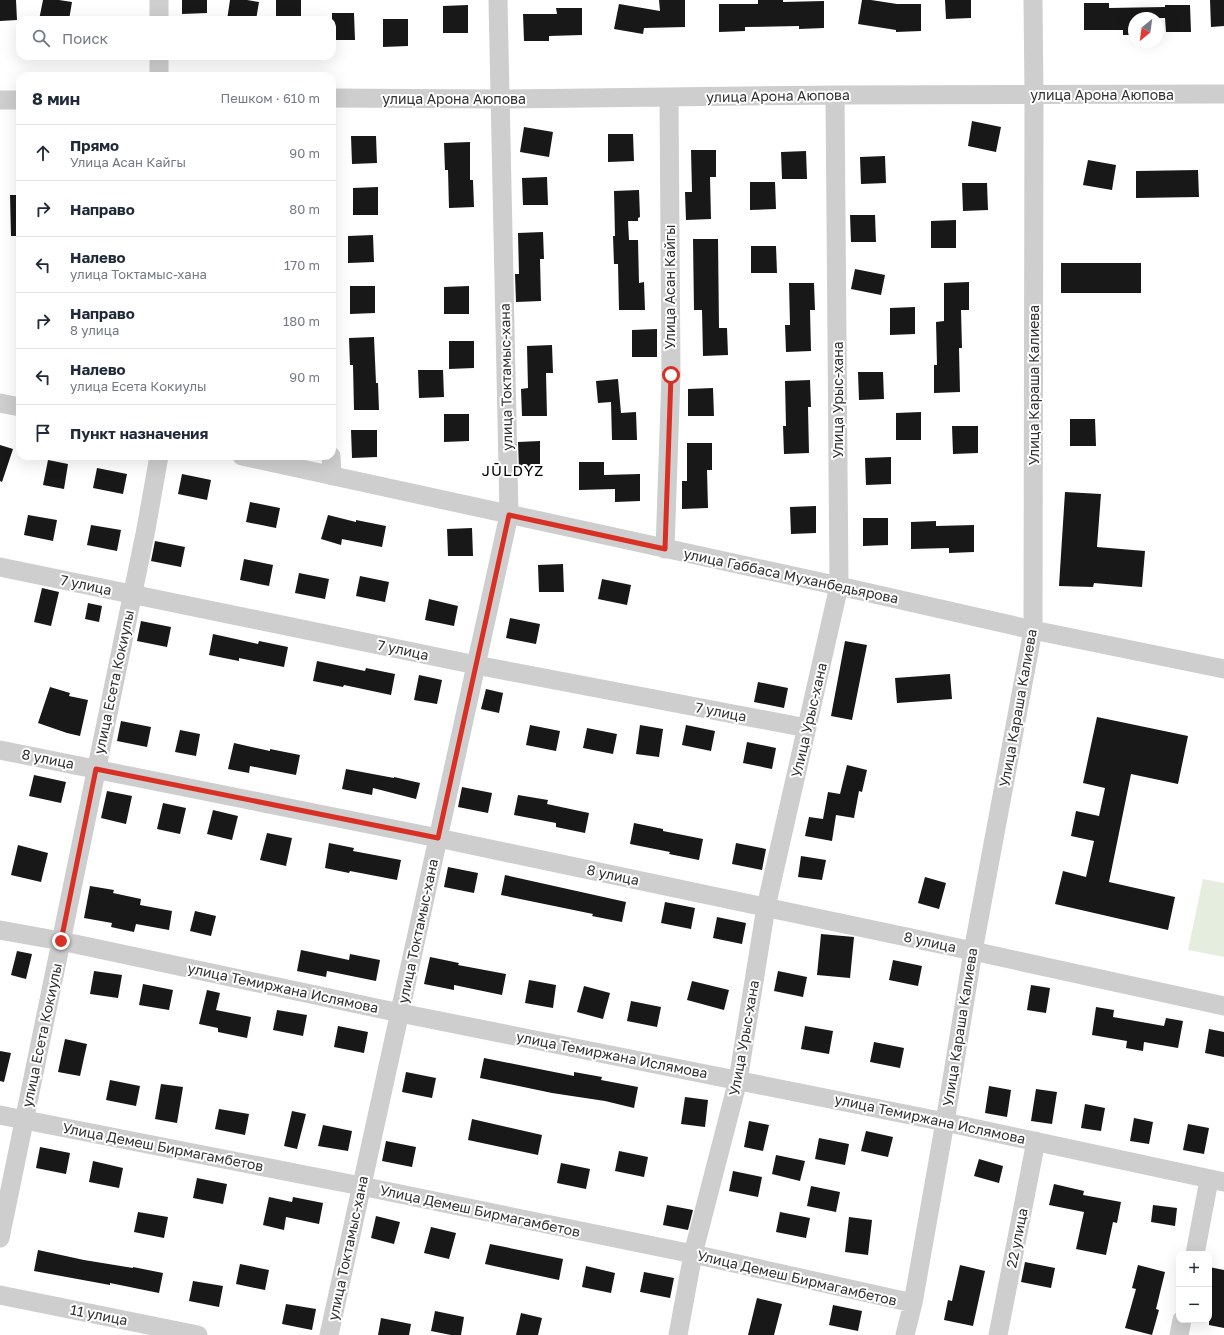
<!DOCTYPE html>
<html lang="ru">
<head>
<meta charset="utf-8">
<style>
  :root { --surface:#fff; --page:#f6f6f7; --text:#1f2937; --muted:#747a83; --line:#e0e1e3 }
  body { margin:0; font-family:"Golos Text",sans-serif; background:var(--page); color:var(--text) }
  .controls { position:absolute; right:12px; bottom:12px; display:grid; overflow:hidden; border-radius:8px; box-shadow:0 4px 16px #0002 }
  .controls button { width:36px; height:36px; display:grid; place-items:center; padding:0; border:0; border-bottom:1px solid var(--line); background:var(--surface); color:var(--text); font:20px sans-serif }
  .compass { position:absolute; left:1128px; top:12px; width:36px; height:36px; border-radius:50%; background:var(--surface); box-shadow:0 4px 16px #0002; rotate:209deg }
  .stop { position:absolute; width:12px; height:12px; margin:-9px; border:3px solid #d93025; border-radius:50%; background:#fff }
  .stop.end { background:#d93025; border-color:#fff; box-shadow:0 1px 4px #0008 }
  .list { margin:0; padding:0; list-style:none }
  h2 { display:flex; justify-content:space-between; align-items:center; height:52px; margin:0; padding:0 16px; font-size:17px }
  h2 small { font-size:13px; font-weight:400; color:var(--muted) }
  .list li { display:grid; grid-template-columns:26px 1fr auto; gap:12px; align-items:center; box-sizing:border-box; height:56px; padding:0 16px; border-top:1px solid var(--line) }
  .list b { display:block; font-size:15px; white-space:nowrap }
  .list p { margin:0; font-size:13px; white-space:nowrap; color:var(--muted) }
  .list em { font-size:13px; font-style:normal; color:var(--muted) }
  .icon { flex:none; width:22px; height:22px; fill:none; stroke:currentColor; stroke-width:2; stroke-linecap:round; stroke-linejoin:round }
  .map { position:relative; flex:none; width:1224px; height:1335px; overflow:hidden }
  .search { position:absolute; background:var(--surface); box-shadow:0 4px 16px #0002; left:16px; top:16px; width:320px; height:44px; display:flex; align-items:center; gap:10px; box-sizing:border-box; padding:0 14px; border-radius:12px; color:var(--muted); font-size:15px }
  .panel { position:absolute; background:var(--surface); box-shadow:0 4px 16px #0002; left:16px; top:72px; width:320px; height:388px; border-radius:12px }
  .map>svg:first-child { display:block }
  .green { fill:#e5eede }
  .building { fill:#181818 }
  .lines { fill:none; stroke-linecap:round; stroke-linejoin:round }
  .minor { stroke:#cecece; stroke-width:19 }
  .route { stroke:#d93025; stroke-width:5 }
  .labels { text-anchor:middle; stroke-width:4; stroke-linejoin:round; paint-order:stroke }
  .street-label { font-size:14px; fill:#313131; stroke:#fff }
  .neighbourhood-label { font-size:15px; letter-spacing:1px; fill:#000; stroke:#fff }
</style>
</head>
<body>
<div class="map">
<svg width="1224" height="1335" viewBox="0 0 1224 1335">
  <rect width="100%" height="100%" fill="#fff"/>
  <!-- green -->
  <path class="green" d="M1203,879L1224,883V957L1188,950Z"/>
  <!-- building -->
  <path class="building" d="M0,0H16L17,20L0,21Z
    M43,0H59L72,2L69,20H39Z
    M182,0H207V13L182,14Z
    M230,0H247L259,2L256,20H227Z
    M276,0H301V20H276Z
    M659,0H685V27L644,28L643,34L614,29L619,4L660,11Z
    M758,0H783V2L824,1V28L799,29V26L745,27V31L719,32V4H758Z
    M862,0H871L897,4H921V31L896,32V30L858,24Z
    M945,0H971V18L946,19Z
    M1210,0H1224V26L1211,27Z
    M1084,3H1109V8L1165,7V5H1190L1191,32H1166L1165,18H1134V35H1123V30H1084Z
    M468,5V33H443V6Z
    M556,8H582V35L549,36V41H524L523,14H557Z
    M332,13H354L355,40H332Z
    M383,19H408V46L383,47Z
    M972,121L1001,127L996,152L968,146Z
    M524,127L553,132L549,157L520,152Z
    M608,134H633L634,161L608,162Z
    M351,136H376L377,163L352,164Z
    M470,142V180H473L474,207L449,208L448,170H445L444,143Z
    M691,150H716V177H710L711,219L686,220L685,192H692Z
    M806,151L807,179H782L781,152Z
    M885,156L886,183L861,184L860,157Z
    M1088,160L1116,165L1112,190L1083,185Z
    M1198,170L1199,197L1136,198V171Z
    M547,177L548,205H523L522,178Z
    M750,182H775L776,209L750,210Z
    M962,183H987L988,210L963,211Z
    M378,187V215H353V188Z
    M639,190L640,217L638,218V221H628L629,240H638L639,283L644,282L645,310H619L618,264H614L613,236H615L614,191Z
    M10,195H20V236H11Z
    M850,215H875L876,242H851Z
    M956,220V248H931V221Z
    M543,232L544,259H540L541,301L516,302L515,274H519L518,233Z
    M373,235L374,262L348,263V236Z
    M693,239H718L719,328H727L728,355L703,356L702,310H694Z
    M751,246H776L777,273H751Z
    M1061,263H1141V293H1061Z
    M855,269L885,275L881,295L851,289Z
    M969,282V310H961L962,348H959L960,392L934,393V365H937L936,322L944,321V283Z
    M789,283H814L815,310H810L811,351L786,352L785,325H790Z
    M350,286H375V313L350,314Z
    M469,286V314H444V287Z
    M915,307V334L890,335V308Z
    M657,329V357H632V330Z
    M374,337L376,383H378L379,410H354L353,365H350L349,338Z
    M449,341H474V368L449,369Z
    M552,345L553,373H546L547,416H522L521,389L528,388L527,346Z
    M418,370H443L444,397L419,398Z
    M858,372H883L884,399L859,400Z
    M618,379L621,413L636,412L637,440H612L611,402L598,403L596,381Z
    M810,380L811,407H808L809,453L784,454L783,426H786L785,381Z
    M713,388L714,416H688V389Z
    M921,412V440H896V413Z
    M444,414H469V441L444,442Z
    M1070,419H1095L1096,446H1070Z
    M952,426H978V453L953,454Z
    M351,430H377V457L352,458Z
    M540,441V469H519L518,442Z
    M687,443H712V470H707L708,508L682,509V481H687Z
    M0,445L13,449L2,482L0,481Z
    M891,457V484L866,485L865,458Z
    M48,460L68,464L64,489L43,485Z
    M579,462H604V475L640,474V501L615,502V489L579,490Z
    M97,468L127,474L123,494L93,488Z
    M182,474L211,480L207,500L178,494Z
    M1065,492L1101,494L1097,547L1145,551L1142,587L1094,583L1093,587L1059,586Z
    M250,502L280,508L276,528L246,522Z
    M816,506V533L791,534L790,507Z
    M28,515L57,520L53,541L24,535Z
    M328,515L356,522V520L386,526L382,547L342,539L341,545L321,539Z
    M863,518H888V545L863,546Z
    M936,521V526L974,525V552L949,553V548L911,549V522Z
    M91,525L121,530L117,551L87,545Z
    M472,528L473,556H448L447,529Z
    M155,541L185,547L181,567L151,561Z
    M244,559L273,565L269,586L240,580Z
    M563,564L564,592H539L538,565Z
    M299,573L329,579L325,599L295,593Z
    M360,576L389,582L385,602L356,596Z
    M602,579L631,585L627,605L598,599Z
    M42,588L59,592L51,626L34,622Z
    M429,599L458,606L454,626L425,620Z
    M88,603L102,606L99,622L85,619Z
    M510,618L540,624L536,644L506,638Z
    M141,621L171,627L167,647L137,641Z
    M213,634L258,644L259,641L288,647L284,667L239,658V661L209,655Z
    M845,641L867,645L852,720L831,716Z
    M317,661L365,671L366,668L395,674L391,695L344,685L343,687L313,681Z
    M950,674L952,699L897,703L895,678Z
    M419,675L442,680L437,704L414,700Z
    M758,682L788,688L784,708L754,702Z
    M50,687L70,693L69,696L88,700L80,736L67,733L38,723Z
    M486,689L503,693L499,713L481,709Z
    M1097,717L1188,736L1178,784L1131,774L1109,882L1175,897L1168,930L1055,904L1063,871L1086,877L1094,841L1071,836L1076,811L1099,816L1105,788L1083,783Z
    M121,721L151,727L147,747L117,741Z
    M530,725L560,731L556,751L526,745Z
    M640,725L663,729L659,757L636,754Z
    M686,725L715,731L711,751L682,745Z
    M587,728L617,734L613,754L583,748Z
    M180,730L200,734L196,756L175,752Z
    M747,742L776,748L772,769L743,763Z
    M234,743L270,751V749L300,755L296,775L250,766L249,773L228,769Z
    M847,765L867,770L862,792L859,791L854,818L836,815L832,841L805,836L809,817L823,819L828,792L840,794Z
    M346,769L394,778V777L420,783L416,799L373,788L372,795L342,789Z
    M34,775L66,782L61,803L29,796Z
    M462,787L492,793L488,813L458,807Z
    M107,791L132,796L126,824L101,818Z
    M518,795L548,800L547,804L589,813L585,833L556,827V823L514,815Z
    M163,803L186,808L180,834L157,829Z
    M213,810L238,816L232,840L207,834Z
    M634,823L663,829V831L703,839L699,860L669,854L670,852L630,844Z
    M267,833L292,838L286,866L260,860Z
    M329,843L354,848L353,851L401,860L397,880L350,871L349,873L325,868Z
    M736,843L766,849L762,870L732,864Z
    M18,845L48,853L41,882L11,875Z
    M801,856L826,860L822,880L798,877Z
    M448,867L478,873L474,893L444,887Z
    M505,875L626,902L622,922L592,916L593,914L501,895Z
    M925,877L946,883L939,909L918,903Z
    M90,886L114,890L113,893L141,899L140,905L172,911L169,930L136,924L134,932L111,927L112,923L84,918Z
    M665,902L695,908L691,929L661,923Z
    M195,911L216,916L211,936L190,931Z
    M717,917L746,923L742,944L713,938Z
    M821,934L854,937L850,978L817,975Z
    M301,950L349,960L350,954L380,960L376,981L327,971L326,977L297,971Z
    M17,951L32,954L26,979L11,975Z
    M430,957L459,963L458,965L506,974L502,995L454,985V990L424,984Z
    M893,960L922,966L918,986L889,980Z
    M94,971L122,975L118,998L90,994Z
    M778,971L807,977L803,997L774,991Z
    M529,980L556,985L553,1008L525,1003Z
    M692,981L729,990L724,1010L687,1000Z
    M143,984L173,990L169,1010L139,1005Z
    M1031,985L1050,988L1046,1013L1027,1010Z
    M584,986L610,993L603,1019L577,1012Z
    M207,990L220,993L216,1010L251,1017L247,1038L218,1032V1028L199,1024Z
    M631,1001L661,1007L657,1027L627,1021Z
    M1096,1007L1114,1010L1113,1017L1164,1026L1166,1018L1183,1021L1178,1048L1144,1042L1143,1051L1126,1048L1127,1041L1092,1035Z
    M277,1010L307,1015L303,1036L273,1030Z
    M338,1026L368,1032L364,1053L334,1047Z
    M805,1026L833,1031L829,1054L801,1049Z
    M1209,1029L1224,1032V1057L1205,1053Z
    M65,1039L87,1044L80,1076L58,1072Z
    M874,1042L904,1048L900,1068L870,1062Z
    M0,1051L11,1053L4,1082L0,1081Z
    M484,1058L574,1076V1072L602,1077L601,1080L638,1087L634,1108L605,1101L552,1093L480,1078Z
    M406,1072L436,1078L432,1098L402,1092Z
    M110,1080L140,1086L136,1106L106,1100Z
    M161,1084L183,1087L177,1123L155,1119Z
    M989,1086L1011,1090L1007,1117L985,1113Z
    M1036,1089L1057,1092L1052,1124L1031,1121Z
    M685,1097L708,1100L705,1127L681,1124Z
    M1085,1104L1105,1108L1101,1131L1081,1128Z
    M219,1109L249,1114L245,1135L215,1129Z
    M292,1111L306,1114L297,1149L284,1146Z
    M1134,1118L1153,1122L1149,1144L1130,1141Z
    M472,1119L542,1135L538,1155L468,1140Z
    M749,1121L769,1125L763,1151L744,1147Z
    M1188,1124L1209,1128L1204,1154L1183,1150Z
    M323,1125L352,1131L348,1151L318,1146Z
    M866,1131L893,1137L888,1157L861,1151Z
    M819,1138L849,1144L845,1165L815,1159Z
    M386,1141L416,1147L412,1167L382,1161Z
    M40,1147L70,1153L66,1174L36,1168Z
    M619,1151L648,1157L644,1177L615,1171Z
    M776,1155L805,1161L800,1181L772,1174Z
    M979,1159L1003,1166L999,1183L974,1176Z
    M93,1161L123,1168L119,1188L89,1182Z
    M561,1163L590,1169L586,1189L557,1183Z
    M733,1171L762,1177L758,1197L729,1191Z
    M197,1178L227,1184L223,1204L193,1198Z
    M1054,1184L1084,1191L1083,1195L1121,1202L1117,1223L1113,1222L1106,1255L1076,1249L1084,1212L1049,1205Z
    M811,1186L840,1192L836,1212L807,1206Z
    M269,1197L292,1202L293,1197L323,1203L319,1224L286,1217L284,1230L263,1225Z
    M667,1205L693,1210L688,1230L663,1225Z
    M1153,1205L1177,1208L1175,1226L1151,1222Z
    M138,1212L168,1217L164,1238L134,1232Z
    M780,1212L810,1218L806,1238L776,1232Z
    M376,1216L400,1222L394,1244L371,1238Z
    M849,1217L872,1220L868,1255L845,1252Z
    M431,1227L456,1233L449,1259L424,1253Z
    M490,1244L563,1259L559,1280L485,1264Z
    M38,1250L84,1260L133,1268V1267L163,1273L159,1293L110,1283V1285L34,1271Z
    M1025,1262L1055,1268L1051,1288L1021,1282Z
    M240,1264L269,1270L265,1290L236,1284Z
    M960,1265L985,1271L973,1326L944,1320L948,1300L952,1301Z
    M1138,1265L1165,1272L1156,1309L1159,1310L1152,1335L1125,1328L1136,1289L1132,1288Z
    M586,1266L615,1273L611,1293L582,1287Z
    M1209,1267L1224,1270V1328L1209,1325Z
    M644,1272L674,1278L670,1298L640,1292Z
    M193,1281L223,1286L219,1307L189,1301Z
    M757,1298L782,1304L774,1335H748Z
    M286,1304L316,1309L312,1330L282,1324Z
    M833,1305L862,1311L858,1331L829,1325Z
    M435,1311L464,1317L461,1335H451L431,1331Z
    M521,1313L542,1318L538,1335H516Z
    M381,1318L411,1324L409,1335H378Z"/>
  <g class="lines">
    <!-- minor -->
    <path class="minor" d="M159,0V20
      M159,56V76
      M332,98L499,99L835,95L1224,94
      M0,100H20
      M0,403L20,407
      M242,456L839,586L1033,630L1224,669
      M331,456L332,476
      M665,549L671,375L669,98
      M0,567L476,665L807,728
      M0,750L438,838L973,951L1224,1006
      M0,930L61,941L400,1013L945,1122L1224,1182
      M0,1115L361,1186L693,1254L913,1303
      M0,1238L146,529L159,456
      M1195,1254L1209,1180
      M0,1295L198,1335
      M329,1335L509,515L498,0
      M678,1335L693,1254L738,1080L766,907L839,586L835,95
      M905,1335L913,1303L945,1122L973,951L1033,630L1034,95L1033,0
      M998,1335L1036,1141
      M1179,1335L1182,1320"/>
  </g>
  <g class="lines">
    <!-- route -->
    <path class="route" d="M61,941L96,769L438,838L509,515L665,549L671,375"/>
  </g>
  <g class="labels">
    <!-- street labels -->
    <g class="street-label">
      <text x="1102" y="100">улица Арона Аюпова</text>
      <text transform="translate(778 96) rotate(-1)" y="5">улица Арона Аюпова</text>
      <text x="454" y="104">улица Арона Аюпова</text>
      <text transform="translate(670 287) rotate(-90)" y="5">Улица Асан Кайгы</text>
      <text transform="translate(506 377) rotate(-91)" y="5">улица Токтамыс-хана</text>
      <text transform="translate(1034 385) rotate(-90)" y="5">Улица Караша Калиева</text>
      <text transform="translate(838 400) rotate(-90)" y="5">Улица Урыс-хана</text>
      <text transform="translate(791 576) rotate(12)" y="5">улица Габбаса Муханбедьярова</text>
      <text transform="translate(86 585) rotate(12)" y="5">7 улица</text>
      <text transform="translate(403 650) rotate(12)" y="5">7 улица</text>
      <text transform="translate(114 682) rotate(-78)" y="5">улица Есета Кокиулы</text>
      <text transform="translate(1018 708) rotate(-80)" y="5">Улица Караша Калиева</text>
      <text transform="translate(721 712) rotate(11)" y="5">7 улица</text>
      <text transform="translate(809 720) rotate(-77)" y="5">Улица Урыс-хана</text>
      <text transform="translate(48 759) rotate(11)" y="5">8 улица</text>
      <text transform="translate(613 875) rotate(12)" y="5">8 улица</text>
      <text transform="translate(418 931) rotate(-78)" y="5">улица Токтамыс-хана</text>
      <text transform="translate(930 942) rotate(12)" y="5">8 улица</text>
      <text transform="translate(283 988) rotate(12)" y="5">улица Темиржана Ислямова</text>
      <text transform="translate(960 1027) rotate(-81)" y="5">Улица Караша Калиева</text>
      <text transform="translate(42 1035) rotate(-78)" y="5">улица Есета Кокиулы</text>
      <text transform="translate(744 1038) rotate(-80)" y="5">Улица Урыс-хана</text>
      <text transform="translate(612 1055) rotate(11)" y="5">улица Темиржана Ислямова</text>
      <text transform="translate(930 1119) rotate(12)" y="5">улица Темиржана Ислямова</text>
      <text transform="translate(163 1147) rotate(11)" y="5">Улица Демеш Бирмагамбетов</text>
      <text transform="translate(480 1211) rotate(12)" y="5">Улица Демеш Бирмагамбетов</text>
      <text transform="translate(1017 1238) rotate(-79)" y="5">22 улица</text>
      <text transform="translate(348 1248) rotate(-78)" y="5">улица Токтамыс-хана</text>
      <text transform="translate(797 1278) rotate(13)" y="5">Улица Демеш Бирмагамбетов</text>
      <text transform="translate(99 1315) rotate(11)" y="5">11 улица</text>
    </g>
    <!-- neighbourhood labels -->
    <g class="neighbourhood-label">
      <text x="513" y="476">JŪLDYZ</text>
    </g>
  </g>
</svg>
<div class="controls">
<button>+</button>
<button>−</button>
</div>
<svg class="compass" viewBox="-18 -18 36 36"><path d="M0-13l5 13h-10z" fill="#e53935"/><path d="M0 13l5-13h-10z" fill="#747a83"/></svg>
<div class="stop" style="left:671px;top:375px"></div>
<div class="stop end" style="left:61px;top:941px"></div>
<div class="search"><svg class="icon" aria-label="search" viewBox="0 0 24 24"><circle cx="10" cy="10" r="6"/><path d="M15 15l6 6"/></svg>Поиск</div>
<section class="panel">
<h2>8 мин<small>Пешком · 610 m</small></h2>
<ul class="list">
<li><svg class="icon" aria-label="ahead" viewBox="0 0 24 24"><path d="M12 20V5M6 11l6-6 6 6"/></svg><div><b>Прямо</b><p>Улица Асан Кайгы</p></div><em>90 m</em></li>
<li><svg class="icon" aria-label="right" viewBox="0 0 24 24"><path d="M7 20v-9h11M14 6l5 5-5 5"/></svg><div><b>Направо</b></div><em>80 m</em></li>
<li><svg class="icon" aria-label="left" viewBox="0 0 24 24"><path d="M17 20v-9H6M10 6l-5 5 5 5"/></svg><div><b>Налево</b><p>улица Токтамыс-хана</p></div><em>170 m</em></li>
<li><svg class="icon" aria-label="right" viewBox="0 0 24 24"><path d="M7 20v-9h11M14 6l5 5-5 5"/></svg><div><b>Направо</b><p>8 улица</p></div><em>180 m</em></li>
<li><svg class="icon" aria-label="left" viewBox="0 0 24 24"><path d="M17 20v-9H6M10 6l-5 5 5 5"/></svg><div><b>Налево</b><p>улица Есета Кокиулы</p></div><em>90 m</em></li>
<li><svg class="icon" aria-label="arrive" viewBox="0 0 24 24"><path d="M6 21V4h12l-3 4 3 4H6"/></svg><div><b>Пункт назначения</b></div></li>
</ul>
</section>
</div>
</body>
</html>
